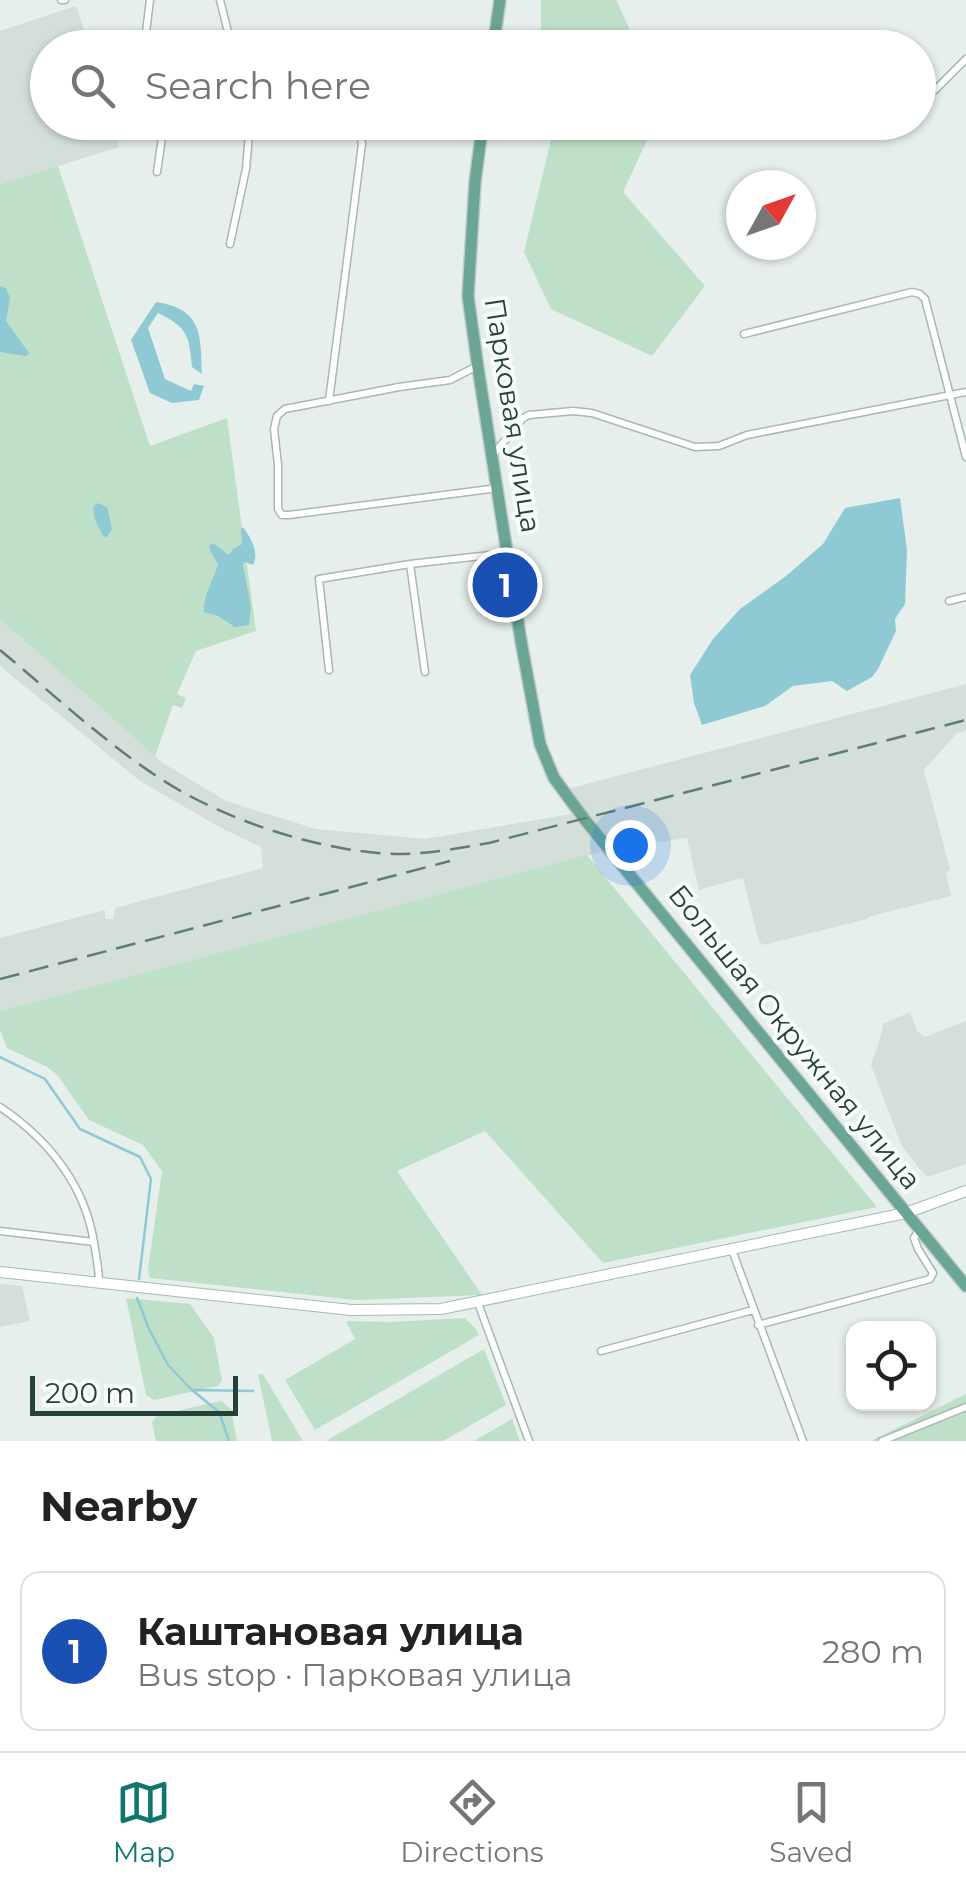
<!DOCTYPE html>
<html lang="en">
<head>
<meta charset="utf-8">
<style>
  :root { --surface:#fff; --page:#f6f6f6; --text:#222; --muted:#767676; --line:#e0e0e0; --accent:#0f766e }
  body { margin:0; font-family:Montserrat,sans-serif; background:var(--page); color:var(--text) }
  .controls { position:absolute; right:30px; bottom:30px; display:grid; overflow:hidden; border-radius:20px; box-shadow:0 2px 8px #0004 }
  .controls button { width:90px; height:90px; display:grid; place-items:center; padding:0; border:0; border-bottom:2px solid var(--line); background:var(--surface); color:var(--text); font:50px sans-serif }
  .compass { position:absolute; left:726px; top:170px; width:90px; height:90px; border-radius:50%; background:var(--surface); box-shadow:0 2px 8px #0004; rotate:50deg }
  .scale { position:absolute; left:30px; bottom:25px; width:208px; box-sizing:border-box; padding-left:10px; border:5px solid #24423a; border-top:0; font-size:28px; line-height:35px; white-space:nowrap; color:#24423a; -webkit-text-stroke:8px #f7fbf9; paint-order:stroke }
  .you { position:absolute; left:630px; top:845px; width:35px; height:35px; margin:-25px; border:8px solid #fff; border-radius:50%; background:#1a73e8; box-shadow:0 0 0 15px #1a73e833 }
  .badge { display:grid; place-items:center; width:65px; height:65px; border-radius:50%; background:var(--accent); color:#fff; font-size:32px; font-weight:700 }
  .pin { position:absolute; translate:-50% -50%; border:5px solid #fff; box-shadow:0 2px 10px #0006 }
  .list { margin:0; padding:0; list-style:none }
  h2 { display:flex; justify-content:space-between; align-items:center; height:130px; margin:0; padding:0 40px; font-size:42px }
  h2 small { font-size:32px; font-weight:400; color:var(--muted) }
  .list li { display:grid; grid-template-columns:65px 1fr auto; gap:30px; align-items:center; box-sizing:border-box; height:160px; margin:0 20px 20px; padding:0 20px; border:2px solid var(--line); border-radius:20px }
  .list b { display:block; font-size:38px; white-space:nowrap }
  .list p { margin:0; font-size:32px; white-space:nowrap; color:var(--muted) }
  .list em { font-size:32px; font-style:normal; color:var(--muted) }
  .icon { flex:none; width:55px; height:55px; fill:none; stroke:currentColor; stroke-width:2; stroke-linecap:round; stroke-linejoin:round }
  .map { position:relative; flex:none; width:966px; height:1441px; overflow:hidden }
  .search { position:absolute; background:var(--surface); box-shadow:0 2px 8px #0004; left:30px; right:30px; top:30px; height:110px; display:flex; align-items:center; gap:25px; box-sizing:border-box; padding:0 35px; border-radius:55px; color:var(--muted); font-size:38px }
  .sheet { height:310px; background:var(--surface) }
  nav { display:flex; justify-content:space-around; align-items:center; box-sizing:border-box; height:140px; border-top:2px solid var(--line); background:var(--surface); font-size:28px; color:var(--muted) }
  nav a { display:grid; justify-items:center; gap:5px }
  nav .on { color:var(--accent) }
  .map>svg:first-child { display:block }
  .built { fill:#d4dfda }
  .green { fill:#bfe0c8 }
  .water { fill:#8ec9d4 }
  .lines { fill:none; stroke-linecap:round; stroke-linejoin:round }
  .stream { stroke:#8ec9d4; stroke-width:2.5 }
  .street-casing { stroke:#a8b8b2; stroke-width:9 }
  .secondary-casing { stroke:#a4bbb3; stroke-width:12 }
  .primary-casing { stroke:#c2cac8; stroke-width:14 }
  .street { stroke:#fff; stroke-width:6 }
  .secondary { stroke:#fff; stroke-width:10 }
  .primary { stroke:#6aa596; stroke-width:11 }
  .rail { stroke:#5f7d75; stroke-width:2.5; stroke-dasharray:20 10; stroke-linecap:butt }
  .labels { text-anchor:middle; stroke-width:8; stroke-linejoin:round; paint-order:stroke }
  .street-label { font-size:28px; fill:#24423a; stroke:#f7fbf9 }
</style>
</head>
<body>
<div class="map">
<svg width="966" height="1441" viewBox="0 0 966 1441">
  <rect width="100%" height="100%" fill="#e6efeb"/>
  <!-- built -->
  <path class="built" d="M76,6L90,47L48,48V122L112,123L119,147L0,184V31Z
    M0,619L163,763L226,801L316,829L425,839L571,814L601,852L0,1011V938L105,910V919H113L115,908L263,868L261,847L223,829L140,781L0,666Z
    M966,684V730L957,733L924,770L950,870L946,872L951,896L871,916L867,919L763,945L759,941L743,878L704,888L699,891L687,838L613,848L567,789Z
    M910,1012L917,1031L925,1037L966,1021V1164L927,1177L902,1147L871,1065L881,1035L883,1024Z
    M0,1284L22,1286L30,1321L0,1327Z"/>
  <!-- green -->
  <path class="green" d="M541,0H616L638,47H541Z
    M555,123H655L623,192L705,286L652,356L551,309L524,252Z
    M58,166L150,446L227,418L256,631L196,651L177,694L186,698L182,708L173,705L155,756L0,619V184Z
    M587,855L877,1207L603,1263L485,1131L397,1171L482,1295L356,1300L150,1278L148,1270L162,1171L143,1145L89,1120L58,1076L47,1067L7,1048L0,1030V1011Z
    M126,1298L190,1304L214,1338L222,1380L218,1386L154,1400L146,1395Z
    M465,1318L476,1329L479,1335L315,1430L285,1380L355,1339L346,1321L392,1322Z
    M484,1349L506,1405L443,1441H326Z
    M263,1374L303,1441H272L258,1375Z
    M966,1394V1441H871Z
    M221,1401L231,1409L237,1441H156L152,1422L157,1415Z
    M512,1419L520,1441H474Z"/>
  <!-- water -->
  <path class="water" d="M0,286L6,288L10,298L6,321L29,353L26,356L0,352Z
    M156,302C202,309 201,334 202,374L192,367C189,335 188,328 158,313L148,328L165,379L191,391L194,384L204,386L199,400L172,403L150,393L131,340Z
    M900,498L907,550L905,604L895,619L896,631L878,669L872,677L847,691L832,681L793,686L765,706L702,725L694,703L690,675L713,639L740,609L786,576L823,544L845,508Z
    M98,503L107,507L112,529L107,537L103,536L95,520L93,507Z
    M243,527C250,537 260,552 253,565L245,562L243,565L251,607L249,625L235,627L218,616L204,612C204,591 213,583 218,564L210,551L209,546L213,543L229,555L233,549L242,544L241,529Z"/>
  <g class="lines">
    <!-- stream -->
    <path class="stream" d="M0,1057L45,1079L80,1129L140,1157L151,1179L139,1279
      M137,1298L149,1329L168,1365L192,1390L219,1412L229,1441
      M193,1390L253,1391"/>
    <defs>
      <path id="street" d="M61,0H65
        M220,0L232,48
        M144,48L150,0
        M935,90L966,59
        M157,172L163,131L161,122
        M230,244L246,169L250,122
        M744,334L912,292L920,294L925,299L966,457
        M477,366L450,380L399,387L285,409L277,416L274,429L278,465V509L282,515H289L498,488
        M329,401L362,144L358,122
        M493,455L523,418L529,415L573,411L592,413L695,447L719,446L747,435L966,392
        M410,564L425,672
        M949,601L966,597
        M329,670L319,579L410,564L508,553
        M0,1107C48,1139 85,1185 94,1243C96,1256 99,1268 99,1282
        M0,1231L94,1242
        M732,1250L803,1441
        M478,1303L529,1441
        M758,1325L930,1279L933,1273L918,1249L914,1238L919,1230
        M601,1351L753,1310
        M882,1441L966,1407"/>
      <path id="secondary" d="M0,1272L351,1310L441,1309L906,1213L966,1191"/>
      <path id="primary" d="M493,48L500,0
        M483,122L475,182L468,296L478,368L521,641L540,744L554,778L585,820L966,1286"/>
    </defs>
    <!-- street casing -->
    <use href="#street" class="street-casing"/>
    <!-- secondary casing -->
    <use href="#secondary" class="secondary-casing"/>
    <!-- primary casing -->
    <use href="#primary" class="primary-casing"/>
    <!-- street -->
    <use href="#street" class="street"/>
    <!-- secondary -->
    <use href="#secondary" class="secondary"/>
    <!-- primary -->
    <use href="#primary" class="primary"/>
    <!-- rail -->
    <path class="rail" d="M0,650C53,694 104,742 161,779C223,820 324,853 399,854C429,854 460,848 489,843L966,720
      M0,979L450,861"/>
  </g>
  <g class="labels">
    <!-- street labels -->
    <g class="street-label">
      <text transform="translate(513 415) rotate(81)" y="10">Парковая улица</text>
      <text transform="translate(795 1037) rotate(51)" y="10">Большая Окружная улица</text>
    </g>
  </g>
</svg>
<div class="controls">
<button><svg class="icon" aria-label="locate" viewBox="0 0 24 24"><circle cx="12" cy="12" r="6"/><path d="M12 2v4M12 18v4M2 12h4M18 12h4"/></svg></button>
</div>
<svg class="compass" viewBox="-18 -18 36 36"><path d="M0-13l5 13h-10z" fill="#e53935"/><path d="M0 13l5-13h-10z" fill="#767676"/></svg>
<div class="scale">200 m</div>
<div class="you"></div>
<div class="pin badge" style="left:505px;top:585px;background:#1a4fb4">1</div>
<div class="search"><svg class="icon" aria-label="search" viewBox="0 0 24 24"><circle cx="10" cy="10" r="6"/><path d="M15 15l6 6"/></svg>Search here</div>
</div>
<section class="sheet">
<h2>Nearby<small></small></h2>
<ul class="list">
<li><span class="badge" style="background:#1a4fb4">1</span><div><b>Каштановая улица</b><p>Bus stop · Парковая улица</p></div><em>280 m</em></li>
</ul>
</section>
<nav>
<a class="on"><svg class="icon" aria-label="map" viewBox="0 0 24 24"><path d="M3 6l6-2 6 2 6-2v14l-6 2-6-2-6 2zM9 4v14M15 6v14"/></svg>Map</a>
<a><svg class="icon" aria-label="directions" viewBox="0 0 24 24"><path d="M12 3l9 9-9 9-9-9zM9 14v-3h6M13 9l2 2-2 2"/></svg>Directions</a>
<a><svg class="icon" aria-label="saved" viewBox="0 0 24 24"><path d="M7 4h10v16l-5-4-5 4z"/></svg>Saved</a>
</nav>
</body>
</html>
